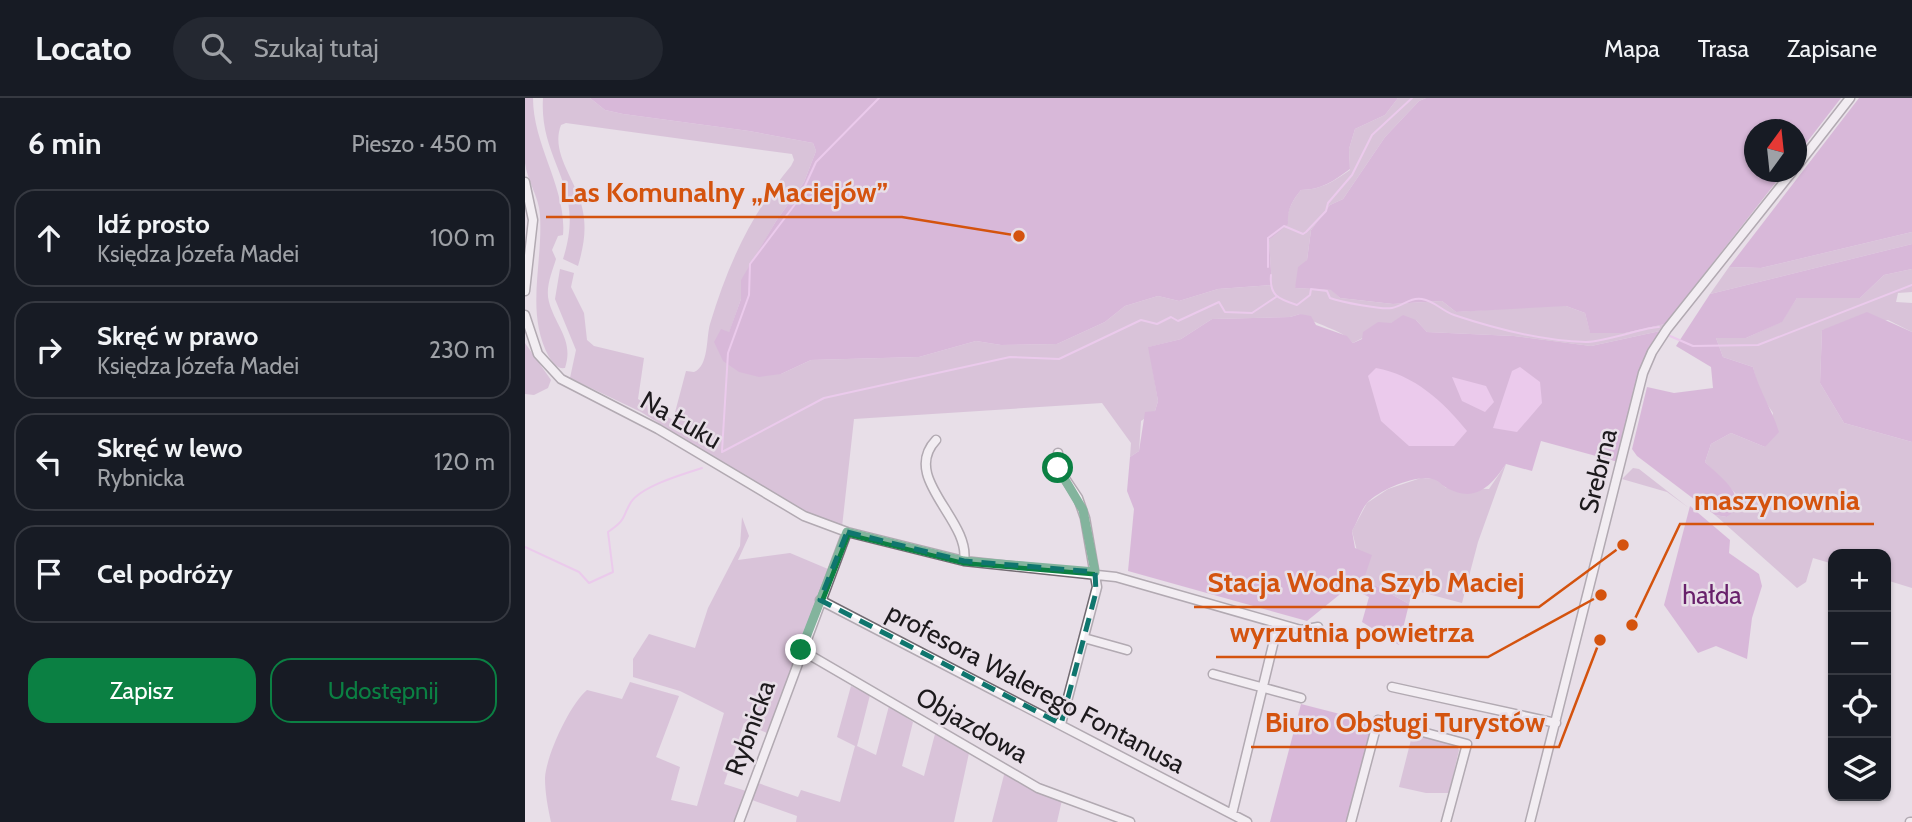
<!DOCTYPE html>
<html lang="pl">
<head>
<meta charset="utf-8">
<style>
  :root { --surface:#171b24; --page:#242831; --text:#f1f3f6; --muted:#9ea1a6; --line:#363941; --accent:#0b8043 }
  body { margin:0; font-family:Cabin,sans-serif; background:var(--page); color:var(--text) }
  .controls { position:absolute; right:21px; bottom:21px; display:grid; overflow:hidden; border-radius:14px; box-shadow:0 2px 5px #0004 }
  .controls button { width:63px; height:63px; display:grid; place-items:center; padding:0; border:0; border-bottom:2px solid var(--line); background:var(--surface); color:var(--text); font:35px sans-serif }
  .compass { position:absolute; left:1219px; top:21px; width:63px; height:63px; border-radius:50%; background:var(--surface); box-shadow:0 2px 5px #0004; rotate:15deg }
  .stop { position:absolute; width:21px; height:21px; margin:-16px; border:5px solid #0b8043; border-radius:50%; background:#fff }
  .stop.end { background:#0b8043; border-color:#fff; box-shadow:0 2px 7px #0008 }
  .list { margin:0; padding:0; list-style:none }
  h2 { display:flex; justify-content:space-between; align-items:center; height:91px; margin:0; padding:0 28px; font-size:30px }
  h2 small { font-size:23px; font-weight:400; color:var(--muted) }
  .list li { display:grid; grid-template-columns:46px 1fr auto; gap:21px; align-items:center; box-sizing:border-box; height:98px; margin:0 14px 14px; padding:0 14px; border:2px solid var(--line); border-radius:21px }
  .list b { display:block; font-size:26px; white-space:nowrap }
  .list p { margin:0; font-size:23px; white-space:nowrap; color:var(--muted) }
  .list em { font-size:23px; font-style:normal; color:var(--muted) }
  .actions { display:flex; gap:14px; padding:21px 28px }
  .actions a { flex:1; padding:16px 0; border:2px solid var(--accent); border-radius:21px; text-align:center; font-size:24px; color:var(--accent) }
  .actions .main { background:var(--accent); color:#fff }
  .icon { flex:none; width:38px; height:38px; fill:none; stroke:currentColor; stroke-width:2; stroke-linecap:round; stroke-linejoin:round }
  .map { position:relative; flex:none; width:1387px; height:724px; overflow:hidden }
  header { display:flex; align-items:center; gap:42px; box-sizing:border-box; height:98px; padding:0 35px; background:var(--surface); border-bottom:2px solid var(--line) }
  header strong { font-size:33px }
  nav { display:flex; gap:38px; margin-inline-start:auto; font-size:24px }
  .search { width:490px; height:63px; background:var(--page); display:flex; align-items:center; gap:18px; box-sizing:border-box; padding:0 24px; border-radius:38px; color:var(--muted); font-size:26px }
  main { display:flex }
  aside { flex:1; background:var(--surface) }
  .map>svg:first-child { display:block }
  .green { fill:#c7a2c8 }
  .forest { fill:#c68bc8 }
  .water { fill:#efb2f1 }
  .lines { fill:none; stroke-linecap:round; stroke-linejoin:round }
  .stream { stroke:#efb2f1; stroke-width:2 }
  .street-casing { stroke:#716a71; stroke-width:11 }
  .street { stroke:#fff; stroke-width:8 }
  .route { stroke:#0b8043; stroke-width:9 }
  .marked { fill:none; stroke:#0f766e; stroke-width:5; stroke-dasharray:14 9; stroke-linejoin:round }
  .labels { text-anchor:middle; stroke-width:5; stroke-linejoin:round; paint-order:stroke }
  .street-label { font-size:26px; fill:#1c191c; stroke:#e8dfe8 }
  .park-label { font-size:26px; fill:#68216b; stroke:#e8dfe8 }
  .leader { fill:none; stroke:#d4530e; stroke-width:2.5 }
  .callout-dot { fill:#d4530e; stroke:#e8dfe8; stroke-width:2.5 }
  .callout-label { font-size:28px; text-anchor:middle; font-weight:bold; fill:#d4530e; stroke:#e8dfe8; stroke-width:5; stroke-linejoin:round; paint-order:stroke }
</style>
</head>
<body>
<header>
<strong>Locato</strong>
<div class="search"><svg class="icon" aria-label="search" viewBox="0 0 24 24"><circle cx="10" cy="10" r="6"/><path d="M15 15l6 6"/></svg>Szukaj tutaj</div>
<nav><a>Mapa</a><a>Trasa</a><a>Zapisane</a></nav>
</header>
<main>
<aside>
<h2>6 min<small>Pieszo · 450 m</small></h2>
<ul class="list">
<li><svg class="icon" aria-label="ahead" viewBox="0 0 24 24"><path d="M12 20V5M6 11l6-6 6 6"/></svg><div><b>Idź prosto</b><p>Księdza Józefa Madei</p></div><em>100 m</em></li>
<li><svg class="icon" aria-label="right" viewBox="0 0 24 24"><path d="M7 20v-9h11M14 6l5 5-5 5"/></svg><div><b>Skręć w prawo</b><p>Księdza Józefa Madei</p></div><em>230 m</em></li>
<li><svg class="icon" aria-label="left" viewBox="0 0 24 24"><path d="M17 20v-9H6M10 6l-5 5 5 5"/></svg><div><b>Skręć w lewo</b><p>Rybnicka</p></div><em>120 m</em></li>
<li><svg class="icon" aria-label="arrive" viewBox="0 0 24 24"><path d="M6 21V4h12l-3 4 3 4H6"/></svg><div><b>Cel podróży</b></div></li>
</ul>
<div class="actions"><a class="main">Zapisz</a><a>Udostępnij</a></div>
</aside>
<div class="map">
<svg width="1387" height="724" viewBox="0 0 1387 724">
  <rect width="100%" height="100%" fill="#e8dfe8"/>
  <!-- green -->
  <path class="green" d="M0,0H8C8,48 42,90 38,137L33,138L27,152L31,161C27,174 20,190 24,204C31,229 49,242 40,270C32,271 29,266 24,259C0,214 18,167 15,117C14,98 2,83 0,65C0,44 0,21 0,0Z
    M18,0H65L80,12L98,16L224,33L288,45L291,53L279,84L251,123L217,182L216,201L204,235L256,276L286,262L394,259L451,243L476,247L532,246L580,224L600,208L633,198L654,203L693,191L747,187L744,142L762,126C762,112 767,103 776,92C796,92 809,83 825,72L824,51L830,31L860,17L873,0H901L894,3L860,39L818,101L805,107L786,132L782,162L770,190L807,192L815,200L868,206L917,203L931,214L1013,208H1041L1060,215L1065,234L1100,235L1140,226L1135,233L1066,248L989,238L902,234L891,222L866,225L828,245C817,231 790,227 775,216L765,219L687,221L656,241L624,249L633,303L630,313L616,323L614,353L605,359L606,345L577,305L329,321L317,429L279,416L116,314L45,280L51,252L30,201L35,171L49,175L46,189L59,215L62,242L69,248L119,260L113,301L148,322L161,273L169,274C184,268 181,240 185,226C203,166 226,116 266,68L269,62L267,56L41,25L36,27C25,55 51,82 57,109C62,130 59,147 53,168L38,161C62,87 14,65 18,0Z
    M1387,134V146L1185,196L1204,169L1236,170Z
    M1387,171V194L1373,195L1371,204L1387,205V234L1363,222L1297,232L1295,285L1319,325L1387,344V490L1361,482V456H1308V466L1288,460L1281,484L1272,490L1190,417L1202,419L1213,406L1211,396L1180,364L1186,346L1206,335L1240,349L1248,315L1234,294L1228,269L1198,259L1191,240H1221L1256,224L1272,200H1335L1359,177Z
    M0,245L26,282L23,290L9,297L0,296Z
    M981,366L953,444L937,505L888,492L884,506L839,481L827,433L842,405L863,391L896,380L910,381L921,390L964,391Z
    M1108,370L1114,371L1164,410L1142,394L1097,381Z
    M217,419L224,438L213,462L265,455L303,471L242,635L219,625L199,686L221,693L211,724H26C23,710 20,695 20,680C21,658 45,606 62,592L97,601L105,584L154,598L131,659L155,669L146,702L172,708L199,615L155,593L108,579V561L124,536L170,550L183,510L215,448Z
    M326,588L345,597L332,648L351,657L364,608L388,624L377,668L399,678L410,636L444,655L429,724H271L272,718L227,702L233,685L273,699L276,692L315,704L330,648L312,639Z
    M888,634L930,645L934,652L924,695H901L874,689Z
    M480,673L537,702L532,724H467Z"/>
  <!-- forest -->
  <path class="forest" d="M65,0H873L860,17L830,31L824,51L825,71C809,83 796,92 776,92C767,103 762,112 763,126L744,142L747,187L693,191L654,203L633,198L600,208L580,224L532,246L476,247L451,243L394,259L286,262L256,276L234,279L214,274L198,263L189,244L196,231L204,234L216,201V182L251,123L279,84L291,53L288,45L224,33L98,16L80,12Z
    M901,0H1316L1272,57V32H1230V74H1259L1140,226L1100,235H1065L1060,215L1041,208L931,214L917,203L868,206L815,200L806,192L770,190L773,169L782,162L786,132L805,107L818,101L860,39L894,3Z
    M1334,0H1387V134L1236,170L1204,169Z
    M1387,146V171L1359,177L1335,200H1272L1257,224L1221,240H1191L1198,259L1228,269C1234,293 1247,311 1254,334L1240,349L1206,335L1186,346L1180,364C1194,378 1228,401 1202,419L1190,417L1112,358L1107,351L1122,289L1149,295L1188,290L1186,269L1151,248L1185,196Z
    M1342,214L1387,234V344L1319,325L1295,285L1297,232Z
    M775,216L786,218L791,227L822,238L828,245L837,241L838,234L853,224L866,225L878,217L891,222L902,234L989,238L1066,248L1135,233C1110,272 1103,319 1093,364L1016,343L1007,373L981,366C965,389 950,406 920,389C915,386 913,382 907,381C889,377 855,392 842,405C836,412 832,425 827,433L830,450L847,457L839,481L884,506L874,547L837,524L844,499L832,493H819L782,523L603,473L609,411L602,393L605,359L614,353L620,314L630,313L633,303L623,249L656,241L687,221L765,219Z
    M1165,408L1205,442L1204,455L1234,476L1237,488L1227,520L1222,561L1191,548L1173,555L1139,507Z
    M776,606L850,625L824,724H745Z"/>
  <!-- water -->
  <path class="water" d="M995,269L1015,284L1017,305L992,334L968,330L987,273Z
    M851,270C889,277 918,303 942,333L929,348H884L856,323L843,278Z
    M927,279L961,288L969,304L960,314L937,303Z"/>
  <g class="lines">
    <!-- stream -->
    <path class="stream" d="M743,169V140L759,128L778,136L781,134L801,113L803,105L827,77L847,37L887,0
      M746,177C744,198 754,201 772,207L785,197L786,191L802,193L805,200C816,204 857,212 867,210C878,208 885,199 897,201C910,203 917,213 929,217C971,231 1017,243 1061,244C1081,244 1123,228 1134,229
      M1145,238L1168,248L1233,247L1387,187
      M197,353L203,255L224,197L225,166L274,101L291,64L354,0
      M197,354L299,300L485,259L534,261L616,222L632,226L646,219L653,223L694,204L700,214L727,215L751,199
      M0,449L54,474L64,485L88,474L83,434C102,421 96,421 106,404C117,388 158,376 177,370"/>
    <defs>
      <path id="street" d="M1272,68L1325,0
        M0,84L8,122L0,193
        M0,217L13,256L36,281L133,331L279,418L322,434L439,463L591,479L776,532L793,529
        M411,342C375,380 446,422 439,463
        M533,355V370L553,400L560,420L572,489L536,626
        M295,502L722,724
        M559,540L602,552
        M276,552L513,690L605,724
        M688,576L776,600
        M867,589L1031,625
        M707,716L753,526
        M214,724L322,434
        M826,724L853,622L942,646L921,724
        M1005,724L1118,275L1127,254L1142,231L1267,74
        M1385,724H1387"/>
    </defs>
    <!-- street casing -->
    <use href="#street" class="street-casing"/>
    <!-- street -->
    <use href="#street" class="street"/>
  </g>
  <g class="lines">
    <!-- route -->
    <path class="route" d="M276,552L322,434L439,463L570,474L558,412L533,370"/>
  </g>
  <!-- marked area -->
  <path d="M0 0H1387V724H0ZM322,434L439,463L570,474L571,494L536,626L295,502Z" fill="#e8dfe8" fill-opacity=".55" fill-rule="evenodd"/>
  <path class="marked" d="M322,434L439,463L570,474L571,494L536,626L295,502Z"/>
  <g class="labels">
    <!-- street labels -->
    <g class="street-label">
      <text transform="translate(156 322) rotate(30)" y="9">Na Łuku</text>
      <text transform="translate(1073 373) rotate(-76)" y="9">Srebrna</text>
      <text transform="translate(511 590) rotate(28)" y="9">profesora Walerego Fontanusa</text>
      <text transform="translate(447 627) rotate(30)" y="9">Objazdowa</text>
      <text transform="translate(225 630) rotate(-70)" y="9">Rybnicka</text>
    </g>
    <!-- park labels -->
    <g class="park-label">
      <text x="1187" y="506">hałda</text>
    </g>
  </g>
  <!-- callouts -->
  <path class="leader" d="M494 138L377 119H21M1107 527L1155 426H1349M1098 447L1014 509H669M1076 497L963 559H691M1075 542L1034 649H726"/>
  <g class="callout-dot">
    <circle cx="494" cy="138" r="7"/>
    <circle cx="1107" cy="527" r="7"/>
    <circle cx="1098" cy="447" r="7"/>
    <circle cx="1076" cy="497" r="7"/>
    <circle cx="1075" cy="542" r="7"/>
  </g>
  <g class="callout-label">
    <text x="199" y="104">Las Komunalny „Maciejów”</text>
    <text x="1252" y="412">maszynownia</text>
    <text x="841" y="494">Stacja Wodna Szyb Maciej</text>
    <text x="827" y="544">wyrzutnia powietrza</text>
    <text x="880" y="634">Biuro Obsługi Turystów</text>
  </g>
</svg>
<div class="controls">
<button>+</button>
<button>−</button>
<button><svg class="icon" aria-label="locate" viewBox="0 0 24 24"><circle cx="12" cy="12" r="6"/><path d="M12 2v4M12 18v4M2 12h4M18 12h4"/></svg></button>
<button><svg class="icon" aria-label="layers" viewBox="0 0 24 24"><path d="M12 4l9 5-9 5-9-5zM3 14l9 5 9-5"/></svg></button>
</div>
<svg class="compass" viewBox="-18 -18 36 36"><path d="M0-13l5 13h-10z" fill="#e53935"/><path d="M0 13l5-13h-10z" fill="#9ea1a6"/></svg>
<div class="stop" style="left:533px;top:370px"></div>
<div class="stop end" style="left:276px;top:552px"></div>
</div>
</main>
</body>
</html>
